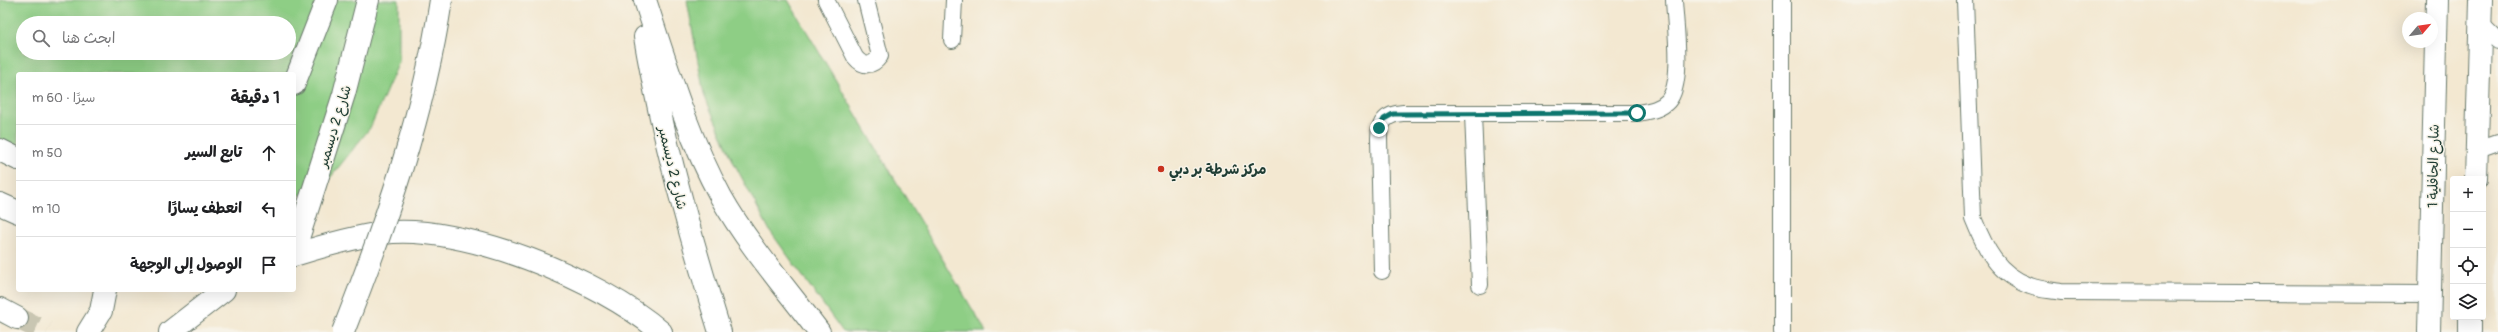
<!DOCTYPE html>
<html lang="ar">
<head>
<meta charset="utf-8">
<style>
  :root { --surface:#fff; --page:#f2f2f2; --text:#202124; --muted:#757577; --line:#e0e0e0 }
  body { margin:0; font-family:Pangolin,"Playpen Sans Arabic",sans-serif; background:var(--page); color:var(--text); direction:rtl }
  .controls { position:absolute; right:12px; bottom:12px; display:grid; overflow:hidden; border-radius:4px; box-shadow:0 4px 16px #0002 }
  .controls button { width:36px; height:36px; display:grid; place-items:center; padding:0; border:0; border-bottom:1px solid var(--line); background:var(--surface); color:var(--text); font:20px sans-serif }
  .compass { position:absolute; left:2402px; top:12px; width:36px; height:36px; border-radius:50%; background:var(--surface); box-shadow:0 4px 16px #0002; rotate:61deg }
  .stop { position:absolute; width:12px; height:12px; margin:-9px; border:3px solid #0f766e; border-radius:50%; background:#fff }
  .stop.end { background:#0f766e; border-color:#fff; box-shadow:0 1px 4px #0008 }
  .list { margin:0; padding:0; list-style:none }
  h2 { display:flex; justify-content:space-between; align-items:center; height:52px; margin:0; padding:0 16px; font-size:17px }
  h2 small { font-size:13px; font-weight:400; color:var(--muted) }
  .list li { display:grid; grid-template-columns:26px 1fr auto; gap:12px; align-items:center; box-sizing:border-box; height:56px; padding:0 16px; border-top:1px solid var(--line) }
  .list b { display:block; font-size:15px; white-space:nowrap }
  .list em { font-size:13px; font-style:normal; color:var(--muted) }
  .icon { flex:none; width:22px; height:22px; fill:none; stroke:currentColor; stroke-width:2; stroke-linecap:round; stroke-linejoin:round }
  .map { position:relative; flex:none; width:2498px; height:332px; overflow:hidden; direction:ltr }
  .search { position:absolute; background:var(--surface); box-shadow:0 4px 16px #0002; left:16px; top:16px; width:280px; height:44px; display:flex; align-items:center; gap:10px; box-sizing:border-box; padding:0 14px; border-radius:22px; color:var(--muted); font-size:15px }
  .panel { position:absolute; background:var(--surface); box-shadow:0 4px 16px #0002; left:16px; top:72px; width:280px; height:220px; border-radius:4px; direction:rtl }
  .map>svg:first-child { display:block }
  .green { fill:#8ece85; stroke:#56865c; fill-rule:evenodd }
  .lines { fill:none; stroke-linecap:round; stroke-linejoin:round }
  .motorway-tunnel { stroke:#c9c6b2; stroke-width:22; stroke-dasharray:22 11; stroke-linecap:butt }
  .service-casing { stroke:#69796b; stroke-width:18 }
  .tertiary-casing { stroke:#69796b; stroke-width:24 }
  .primary-casing { stroke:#69796b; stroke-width:24 }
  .motorway-casing { stroke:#69796b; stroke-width:24 }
  .service { stroke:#fff; stroke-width:16 }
  .tertiary { stroke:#fff; stroke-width:22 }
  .primary { stroke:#fff; stroke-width:22 }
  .motorway { stroke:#fff; stroke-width:22 }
  .motorway-bridge-casing { stroke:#69796b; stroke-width:24; stroke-linecap:butt }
  .motorway-bridge { stroke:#fff; stroke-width:22 }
  .route { stroke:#0f766e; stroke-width:5 }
  .poi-dot { fill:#c8321e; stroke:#f7f3e8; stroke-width:1.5 }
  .labels { text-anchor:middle; stroke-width:3; stroke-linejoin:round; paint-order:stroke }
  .street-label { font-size:14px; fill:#1f3d34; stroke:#f7f3e8 }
  .poi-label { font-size:14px; font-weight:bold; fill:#1f3d34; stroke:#f7f3e8; text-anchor:start }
</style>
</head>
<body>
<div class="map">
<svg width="2498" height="332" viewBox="0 0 2498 332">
  <rect width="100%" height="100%" fill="#f7f3e8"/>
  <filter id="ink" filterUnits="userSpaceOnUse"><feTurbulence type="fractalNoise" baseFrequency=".025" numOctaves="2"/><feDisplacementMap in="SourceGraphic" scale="8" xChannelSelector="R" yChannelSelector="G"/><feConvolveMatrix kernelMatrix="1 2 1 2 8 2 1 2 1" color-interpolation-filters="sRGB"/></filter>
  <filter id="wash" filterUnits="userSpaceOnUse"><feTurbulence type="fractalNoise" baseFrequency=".012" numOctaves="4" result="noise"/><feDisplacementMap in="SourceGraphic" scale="16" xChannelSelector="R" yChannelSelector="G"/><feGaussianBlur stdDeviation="0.9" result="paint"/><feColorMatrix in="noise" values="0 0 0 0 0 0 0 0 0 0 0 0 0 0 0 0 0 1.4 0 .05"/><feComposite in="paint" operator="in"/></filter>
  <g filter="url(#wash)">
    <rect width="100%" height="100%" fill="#f3e8d1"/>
    <!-- green -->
    <path class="green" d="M0,0H399V62L370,128L326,183L294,198V74H18V152L0,144ZM23,23H289V53H23Z
      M687,0H788L986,332H843L770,231L734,163L704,95Z"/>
  </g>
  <g filter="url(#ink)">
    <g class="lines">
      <!-- motorway-tunnel -->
      <path class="motorway-tunnel" d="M17,318L47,332"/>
      <defs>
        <path id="service" d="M826,0L855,57C863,67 872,67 880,56L866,0
          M1782,0V332
          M1965,0L1973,218C1985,248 1997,274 2030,286C2040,290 2051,290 2061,292L2430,294
          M2479,22L2498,41
          M952,40L954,0
          M1473,114L1480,285
          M2478,149L2498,142
          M1382,271L1379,138C1379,122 1386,114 1403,113H1637C1648,111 1660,110 1668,101C1684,83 1675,24 1674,0"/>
        <path id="tertiary" d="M2476,179L2481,0
          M2429,332L2437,0
          M2470,332V317"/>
        <path id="primary" d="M645,0C667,67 687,135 721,197C748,245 786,288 819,332
          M645,37C662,137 690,235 720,332
          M294,251L344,94L368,0
          M294,255C323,246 353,237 383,233C463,223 601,280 661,332
          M170,332L224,290"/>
        <path id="motorway" d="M294,84L327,0
          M0,150L18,159
          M0,204L18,212
          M0,309L17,318
          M88,332L101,311L105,290"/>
      </defs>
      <!-- service casing -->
      <use href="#service" class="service-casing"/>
      <!-- tertiary casing -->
      <use href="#tertiary" class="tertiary-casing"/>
      <!-- primary casing -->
      <use href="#primary" class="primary-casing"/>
      <!-- motorway casing -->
      <use href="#motorway" class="motorway-casing"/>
      <!-- service -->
      <use href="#service" class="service"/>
      <!-- tertiary -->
      <use href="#tertiary" class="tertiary"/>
      <!-- primary -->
      <use href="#primary" class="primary"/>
      <!-- motorway -->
      <use href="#motorway" class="motorway"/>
      <defs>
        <path id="motorway-bridge" d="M343,332C385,225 424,114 441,0"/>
      </defs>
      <!-- motorway-bridge casing -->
      <use href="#motorway-bridge" class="motorway-bridge-casing"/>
      <!-- motorway-bridge -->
      <use href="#motorway-bridge" class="motorway-bridge"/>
    </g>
  </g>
  <g class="lines" filter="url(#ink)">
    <!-- route -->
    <path class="route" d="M1379,128L1384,119L1393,114L1637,113"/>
  </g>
  <!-- markers -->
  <circle class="poi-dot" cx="1161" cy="169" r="4"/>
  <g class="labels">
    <!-- street labels -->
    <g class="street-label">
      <text transform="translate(334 126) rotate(-73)" y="5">شارع 2 ديسمبر</text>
      <text transform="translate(2433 166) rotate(-89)" y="5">شارع الجافلية 1</text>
      <text transform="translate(673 168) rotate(77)" y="5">شارع 2 ديسمبر</text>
    </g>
    <!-- poi labels -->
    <g class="poi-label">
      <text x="1169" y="174">مركز شرطة بر دبي</text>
    </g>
  </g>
</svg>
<div class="controls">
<button>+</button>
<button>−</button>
<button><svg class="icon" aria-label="locate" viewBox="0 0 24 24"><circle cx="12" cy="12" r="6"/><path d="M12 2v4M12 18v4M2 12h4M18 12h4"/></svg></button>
<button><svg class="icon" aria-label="layers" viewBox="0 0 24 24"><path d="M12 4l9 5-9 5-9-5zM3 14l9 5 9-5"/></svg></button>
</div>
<svg class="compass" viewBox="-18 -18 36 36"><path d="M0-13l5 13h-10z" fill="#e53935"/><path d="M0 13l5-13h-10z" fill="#757577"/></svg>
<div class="stop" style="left:1637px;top:113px"></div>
<div class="stop end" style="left:1379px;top:128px"></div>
<div class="search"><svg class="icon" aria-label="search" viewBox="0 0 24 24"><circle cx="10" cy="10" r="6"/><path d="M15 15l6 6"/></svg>ابحث هنا</div>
<section class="panel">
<h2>1 دقيقة<small>سيرًا · 60 m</small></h2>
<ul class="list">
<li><svg class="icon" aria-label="ahead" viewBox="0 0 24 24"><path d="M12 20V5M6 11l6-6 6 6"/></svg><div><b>تابع السير</b></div><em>50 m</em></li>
<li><svg class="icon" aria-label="left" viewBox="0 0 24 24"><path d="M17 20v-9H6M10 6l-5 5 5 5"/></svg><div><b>انعطف يسارًا</b></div><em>10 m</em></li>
<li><svg class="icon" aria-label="arrive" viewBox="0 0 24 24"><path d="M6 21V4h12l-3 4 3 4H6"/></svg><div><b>الوصول إلى الوجهة</b></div></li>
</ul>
</section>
</div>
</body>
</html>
